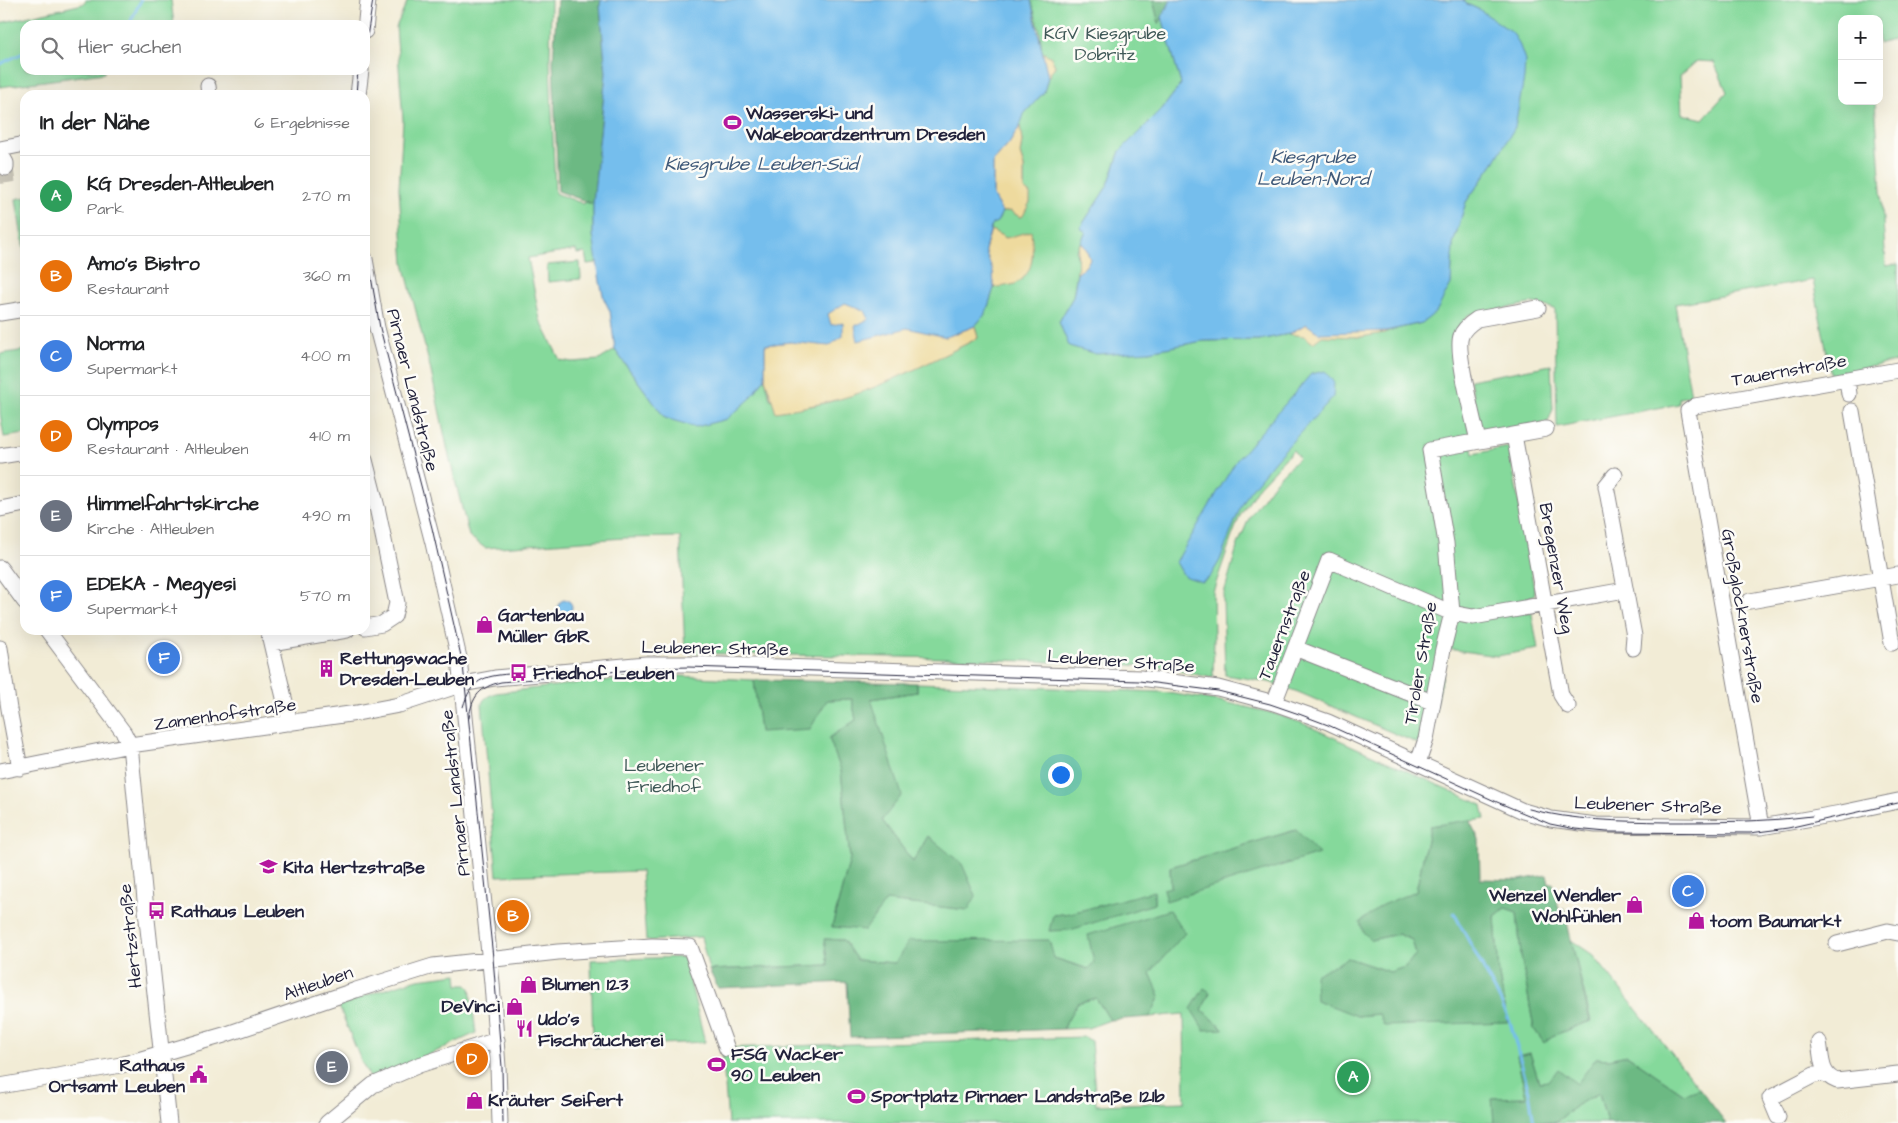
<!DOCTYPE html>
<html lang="de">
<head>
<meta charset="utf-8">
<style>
  :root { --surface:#fff; --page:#f6f6f6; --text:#202124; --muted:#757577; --line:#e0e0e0; --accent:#b5179e }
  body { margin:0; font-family:"Architects Daughter",sans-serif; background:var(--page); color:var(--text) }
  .controls { position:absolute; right:15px; top:15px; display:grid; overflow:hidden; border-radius:10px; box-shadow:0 5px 20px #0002 }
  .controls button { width:45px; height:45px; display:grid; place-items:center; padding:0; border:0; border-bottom:1px solid var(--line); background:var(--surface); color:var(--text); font:25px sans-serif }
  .you { position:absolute; left:1060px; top:774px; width:18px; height:18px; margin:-12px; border:4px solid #fff; border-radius:50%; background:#1a73e8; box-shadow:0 0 0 8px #1a73e833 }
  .badge { display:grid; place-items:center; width:32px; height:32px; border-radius:50%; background:var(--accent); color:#fff; font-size:16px; font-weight:700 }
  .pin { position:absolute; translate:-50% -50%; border:2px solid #fff; box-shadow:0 1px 5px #0006 }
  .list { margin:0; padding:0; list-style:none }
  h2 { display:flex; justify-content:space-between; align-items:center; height:65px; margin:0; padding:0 20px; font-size:21px }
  h2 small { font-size:16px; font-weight:400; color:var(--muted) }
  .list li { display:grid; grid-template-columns:32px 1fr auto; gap:15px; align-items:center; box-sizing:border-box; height:80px; padding:0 20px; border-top:1px solid var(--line) }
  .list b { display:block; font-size:19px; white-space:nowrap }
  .list p { margin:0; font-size:16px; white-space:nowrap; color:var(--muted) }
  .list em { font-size:16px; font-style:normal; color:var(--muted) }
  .icon { flex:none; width:28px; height:28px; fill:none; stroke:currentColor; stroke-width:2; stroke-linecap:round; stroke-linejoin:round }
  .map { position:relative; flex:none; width:1898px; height:1123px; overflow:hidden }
  .search { position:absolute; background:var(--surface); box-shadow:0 5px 20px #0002; left:20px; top:20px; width:350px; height:55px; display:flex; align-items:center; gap:12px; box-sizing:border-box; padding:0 18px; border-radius:15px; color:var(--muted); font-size:19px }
  .panel { position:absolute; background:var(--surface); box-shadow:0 5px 20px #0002; left:20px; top:90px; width:350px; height:545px; border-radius:15px }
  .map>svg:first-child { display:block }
  .green { fill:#85d99b; stroke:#547e6b; fill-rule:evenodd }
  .forest { fill:#6cb983; stroke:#476e5f }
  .sand { fill:#eeda9e; stroke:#887e6c }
  .water { fill:#75beed; stroke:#4c7094 }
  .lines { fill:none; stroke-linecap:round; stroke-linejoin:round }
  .stream { stroke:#75beed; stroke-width:3 }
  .minor-tunnel { stroke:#c8c4b7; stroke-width:15; stroke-dasharray:15 8; stroke-linecap:butt }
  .minor-casing { stroke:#8a8788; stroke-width:17 }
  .minor { stroke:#fff; stroke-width:15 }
  .tram { stroke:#22223b; stroke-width:1 }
  .labels { text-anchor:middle; stroke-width:5; stroke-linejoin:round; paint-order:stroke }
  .park-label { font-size:18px; fill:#405958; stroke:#fdfcf7 }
  .poi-label { font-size:18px; font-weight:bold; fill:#22223b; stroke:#fdfcf7; text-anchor:start }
  .street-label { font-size:18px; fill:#22223b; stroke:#fdfcf7 }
  .water-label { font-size:19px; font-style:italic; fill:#3f5979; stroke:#fdfcf7 }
</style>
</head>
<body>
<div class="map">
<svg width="1898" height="1123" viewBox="0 0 1898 1123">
  <rect width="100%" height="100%" fill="#fdfcf7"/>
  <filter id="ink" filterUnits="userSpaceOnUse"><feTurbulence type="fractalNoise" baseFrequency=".02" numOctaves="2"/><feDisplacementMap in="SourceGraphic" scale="10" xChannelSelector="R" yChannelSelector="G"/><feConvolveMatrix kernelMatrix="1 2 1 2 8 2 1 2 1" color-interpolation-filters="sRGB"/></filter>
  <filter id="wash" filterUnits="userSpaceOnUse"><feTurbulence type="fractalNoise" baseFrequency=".0096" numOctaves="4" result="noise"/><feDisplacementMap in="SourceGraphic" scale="20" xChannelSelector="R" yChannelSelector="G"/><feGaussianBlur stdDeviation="1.12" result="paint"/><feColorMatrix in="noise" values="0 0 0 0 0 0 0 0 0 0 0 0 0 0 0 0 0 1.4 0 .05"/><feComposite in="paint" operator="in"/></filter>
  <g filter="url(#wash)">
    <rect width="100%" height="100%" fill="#f2ecd6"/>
    <!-- green -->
    <path class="green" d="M86,0H171L174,25H25V70H104V73L0,87V23L83,4Z
      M408,0H551L550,61L555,193L584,204L585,202L593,204V235L597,254L596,263L587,264L585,253L577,254L576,250L528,258L540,320L560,360L572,362L599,360L615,350L665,418L750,399L765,378L770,399L811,406L833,401L862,392L909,372L978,338L975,326L986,313L994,288L1017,283L1006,238L991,230L992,224L997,222L1002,212L1010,211L1020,217L1030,202L1024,189V167L1020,154L1022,142L1020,126L1024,114L1044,92L1048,77L1055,66L1051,57L1042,52L1040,32L1031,0H1153L1159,23L1162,17L1181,84L1162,109L1120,151L1108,185L1080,228L1086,232L1076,251L1078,264L1073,297L1059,322L1149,351L1203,341L1259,340L1289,334L1361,337L1422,323L1451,284L1453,244L1466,202L1495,161L1480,10L1467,4L1463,0H1898V38L1879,44V19H1842V101H1875L1886,266L1898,264V361L1831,375L1813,280L1675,304L1691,396L1679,398V404L1557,427L1555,309L1534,303L1468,315L1452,336L1473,454L1509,447L1535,594L1529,597L1538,649L1497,656L1448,649L1428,748L1298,692L1269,682L1225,675L1223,597L1237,547L1250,516L1276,480L1299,458L1293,450L1259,486L1240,516L1231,539L1213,592L1214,639L1213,678L1156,666L949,658L685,653L680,537L624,538L485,548L469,536L449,456L430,367L404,264L399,188L403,120L396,27ZM1697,61L1714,62L1727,92L1703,119L1682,114L1680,76Z
      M25,197V258L16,199Z
      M580,262L581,279L548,282L547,265Z
      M25,350V434L4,437L0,413V354Z
      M1551,365L1553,409L1548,422L1485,433L1479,428L1470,380Z
      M679,676L754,680L760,731L827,700L852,699L856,720L829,738L841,770L850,859L832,927L886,901L968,910L928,836L913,862L882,820L871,699L917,692V683L1161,692L1220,701L1272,713L1302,723L1482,805L1485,819L1430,826L1416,891L1371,940L1398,934L1412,940L1416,954L1405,967L1390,972L1348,958L1357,1016L1379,1014L1508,1021L1499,976L1495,916L1505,908L1517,912L1521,955L1534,1029L1544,1043L1552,1036L1591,1021L1571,940L1593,955L1700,1089L1684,1094L1627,1055L1609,1059L1596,1058L1578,1084L1539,1082L1530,1053L1517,1056L1526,1097L1493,1098L1494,1123H728L722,1048L1085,1037L1091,1041L1096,1105L1185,1102L1184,1014L1150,1017L1160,996L1150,973L1089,935L1094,962L1089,969L1054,958L895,963L857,960L843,940L825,939L828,965L709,970L701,937L646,941L641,871L497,876L482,704C484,697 489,696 496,693L597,681ZM1296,830L1171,887L1170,867ZM1154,892V904L1050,931L1053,915L1071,913ZM1210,992L1202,1010L1223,1028L1191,1009Z
      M684,957L705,1042L593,1047L591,960Z
      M457,974L458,985H467L470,988L476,1033L372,1081L362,1063L338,1004L418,979Z
      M1096,998L1110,1020L1088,1028L1063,1029L1077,1003Z
      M1599,1093L1607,1123H1547L1556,1122L1577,1105Z"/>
    <!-- forest -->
    <path class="forest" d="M557,0H601L600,5L606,73L593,204L558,191L553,62Z
      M1153,0H1171L1159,24Z
      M754,680L917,683V692L871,699L902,795L882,820L913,862L928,836L962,864L976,896L968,910L886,901L865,930L832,927L850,859L841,770L829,738L856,720L852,699L827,700L810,729L760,732Z
      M1469,820L1479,839L1480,879L1519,880L1547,875L1549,884L1553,883L1559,910L1564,909L1590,1021L1552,1036L1544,1043L1534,1029L1521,955L1517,912L1505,908L1495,916L1499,976L1508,1022L1384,1026L1379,1014L1357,1016L1316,1000L1315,975L1348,958L1390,972L1405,967L1416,954L1412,940L1398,934L1371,940L1363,932L1360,922L1382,905L1416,891L1430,826Z
      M1296,830L1319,854L1166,901L1163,889L1171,887L1170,867Z
      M1154,891V904L1070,930L1049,931L1053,915L1071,913Z
      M1169,910L1185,933L1150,973L1160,996L1150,1017L1110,1020L1096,998L1077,1003L1063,1029L850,1037L847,982L718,988L709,970L828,965L824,939L843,940L857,960L895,963L909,941L1049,940L1054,958L1088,969L1094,962L1088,935Z
      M1204,988L1210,992L1202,1010L1224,1029L1204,1030L1191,1009Z
      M1530,1053L1539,1082L1549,1081L1558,1069L1577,1084L1596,1058L1609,1059L1627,1055L1684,1094L1700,1089L1726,1123H1607L1599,1093L1577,1105L1556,1122L1494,1123L1492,1098L1526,1097L1517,1056Z"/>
    <!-- sand -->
    <path class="sand" d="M1042,52L1051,57L1055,66L1048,77Z
      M1020,126L1022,142L1020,154L1024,167V189L1030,194V202L1023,216L1020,217L1010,211L1002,212L993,196V162L1009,144Z
      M991,230L1006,238L1031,231C1033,250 1036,271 1017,283C1012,286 1000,286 994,288L993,272L985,250Z
      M1081,242L1086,248L1090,259L1086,266L1077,274C1079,261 1075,254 1081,242Z
      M840,297L946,337L975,326L978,338C940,357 902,377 862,392C834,402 805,407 776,412L765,378V345L790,342Z
      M1306,324L1386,331L1396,328L1384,333L1361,337L1322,336L1313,343L1304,336L1289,334Z"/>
    <!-- water -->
    <path class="water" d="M601,0H1031L1048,77L1044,92L1024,114L1020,126L1009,144L993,162V196L1002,212L997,222L992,224L985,250L993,272L994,288L986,313L975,326L946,337L907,328L858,341L855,326L869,319L865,311L845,303L828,314L831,325L843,323V336L829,346L790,342L765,345V378L750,399L727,419L696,427L665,418L615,350L610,311L604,299L600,282L593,235V204L606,73L600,5Z
      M1171,0H1463L1467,4L1480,10L1513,33L1520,46L1525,60L1524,78L1515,127L1495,161L1466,202L1453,244L1451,284L1436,312L1422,323L1386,331L1319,333L1306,324L1289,334L1259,340L1203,341L1149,351L1096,354L1069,346L1059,322L1073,297L1077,274L1086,266L1090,259L1086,248L1081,242L1086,232L1080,228L1108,185L1120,151L1162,109L1181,84L1162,17Z
      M1325,371L1334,383L1333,397L1276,459L1249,492L1239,511L1220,560L1210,577L1202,582L1184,576L1176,562L1236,461L1311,374Z
      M558 607a7 7 0 1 1 14 0a7 7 0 1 1-14 0Z"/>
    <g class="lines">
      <!-- stream -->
      <path class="stream" d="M129,25L141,0
        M0,64L25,52
        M1454,913L1500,1000L1510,1022L1529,1092L1534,1123"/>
    </g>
  </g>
  <g filter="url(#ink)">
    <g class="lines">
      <!-- minor-tunnel -->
      <path class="minor-tunnel" d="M6,168L9,190
        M1735,603L1750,601"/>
      <defs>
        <path id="minor" d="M365,31L368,0
          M208,86L209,95
          M358,95L361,70
          M0,149L25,144
          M0,152L6,163V168
          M365,259L377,328L433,543L459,658L492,983L498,1067L500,1123
          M0,313L25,309
          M1847,379L1849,394
          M1852,411L1892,643
          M1514,435L1561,695L1568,706
          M1478,441C1474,421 1455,351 1461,336C1463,329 1471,323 1477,319L1538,308
          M0,456L25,452
          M365,460L377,507L397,603L394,616L382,624L365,627
          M1615,475L1606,486L1634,636L1633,648
          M0,509L25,504
          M0,568L25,602
          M1750,601L1898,575
          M47,630L124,733L130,745L146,910L169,1123
          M268,630L290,723
          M271,643L347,630
          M0,648L9,709L20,768
          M1295,648L1432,702
          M1274,703L1329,560L1452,613L1473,617L1625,590
          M1418,763L1426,739L1443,649L1452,613L1446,543L1430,450L1546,429
          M0,771L130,745L357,713L399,705L463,684L495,678L646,664H687L1140,678L1218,688L1274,703L1328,722L1523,811L1551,819L1596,825L1761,827L1841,813L1898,801
          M1761,827L1688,411L1695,406L1898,370
          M1837,944L1888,931L1898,933
          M1819,1042C1822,1058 1820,1075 1837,1081L1898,1074
          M0,1086L121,1065L224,1035L356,990L433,966L558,952L652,946L690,947L727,1049
          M1778,1117L1770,1098L1814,1075L1825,1074
          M327,1123L373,1085L419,1065L497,1040"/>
      </defs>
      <!-- minor casing -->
      <use href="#minor" class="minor-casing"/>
      <!-- minor -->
      <use href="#minor" class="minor"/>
      <!-- tram -->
      <path class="tram" d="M365,49L373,0
        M356,95L358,70
        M365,242L380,328L432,528L463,665L493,958L502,1067L503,1123
        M463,707C471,680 483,676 509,674
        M469,718C472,696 480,687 501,682L652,668L688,667L1139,681L1218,691L1270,704L1299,714L1328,725L1497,802L1550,824L1575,829L1607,832L1750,833L1788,828L1898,803
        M1529,809C1574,821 1619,821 1666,822C1715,822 1764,822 1812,816"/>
    </g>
  </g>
  <!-- icons -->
  <defs>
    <symbol id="stadium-bare" viewBox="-9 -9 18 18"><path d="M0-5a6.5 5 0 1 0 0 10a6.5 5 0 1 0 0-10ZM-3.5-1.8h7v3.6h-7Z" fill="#b5179e" stroke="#fdfcf7" stroke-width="2.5" paint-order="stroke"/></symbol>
    <symbol id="shop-bare" viewBox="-9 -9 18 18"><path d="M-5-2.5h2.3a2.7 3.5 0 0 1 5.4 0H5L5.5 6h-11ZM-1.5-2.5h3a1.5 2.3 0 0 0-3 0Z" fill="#b5179e" stroke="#fdfcf7" stroke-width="2.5" paint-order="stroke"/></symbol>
    <symbol id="building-bare" viewBox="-9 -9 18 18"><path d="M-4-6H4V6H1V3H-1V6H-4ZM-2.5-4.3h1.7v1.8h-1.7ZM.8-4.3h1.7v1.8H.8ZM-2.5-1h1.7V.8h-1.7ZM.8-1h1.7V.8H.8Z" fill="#b5179e" stroke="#fdfcf7" stroke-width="2.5" paint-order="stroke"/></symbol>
    <symbol id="bus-bare" viewBox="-9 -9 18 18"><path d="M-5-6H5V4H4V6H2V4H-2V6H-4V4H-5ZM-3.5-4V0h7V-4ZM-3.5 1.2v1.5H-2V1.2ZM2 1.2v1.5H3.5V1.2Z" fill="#b5179e" stroke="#fdfcf7" stroke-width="2.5" paint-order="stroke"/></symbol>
    <symbol id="school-bare" viewBox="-9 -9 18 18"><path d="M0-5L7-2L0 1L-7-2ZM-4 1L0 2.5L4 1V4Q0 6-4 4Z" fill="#b5179e" stroke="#fdfcf7" stroke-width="2.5" paint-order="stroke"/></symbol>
    <symbol id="restaurant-bare" viewBox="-9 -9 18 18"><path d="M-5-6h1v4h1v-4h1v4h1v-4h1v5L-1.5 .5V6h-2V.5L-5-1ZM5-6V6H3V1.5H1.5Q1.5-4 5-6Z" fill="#b5179e" stroke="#fdfcf7" stroke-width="2.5" paint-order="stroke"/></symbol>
    <symbol id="civic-bare" viewBox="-9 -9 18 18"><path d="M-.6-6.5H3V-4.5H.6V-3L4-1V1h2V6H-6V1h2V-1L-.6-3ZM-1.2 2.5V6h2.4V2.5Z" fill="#b5179e" stroke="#fdfcf7" stroke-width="2.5" paint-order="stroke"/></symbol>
  </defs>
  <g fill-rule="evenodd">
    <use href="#stadium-bare" x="720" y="110" width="25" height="25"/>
    <use href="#shop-bare" x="472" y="612" width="25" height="25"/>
    <use href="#building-bare" x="314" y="656" width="25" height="25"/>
    <use href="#bus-bare" x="506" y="660" width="25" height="25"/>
    <use href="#school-bare" x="256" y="854" width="25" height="25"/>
    <use href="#shop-bare" x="1622" y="892" width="25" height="25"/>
    <use href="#bus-bare" x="144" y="898" width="25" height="25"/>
    <use href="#shop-bare" x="1684" y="908" width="25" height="25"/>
    <use href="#shop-bare" x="516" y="972" width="25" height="25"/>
    <use href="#shop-bare" x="502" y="994" width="25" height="25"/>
    <use href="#restaurant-bare" x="512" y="1016" width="25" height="25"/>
    <use href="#stadium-bare" x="704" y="1052" width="25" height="25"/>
    <use href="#civic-bare" x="186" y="1062" width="25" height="25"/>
    <use href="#stadium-bare" x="844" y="1084" width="25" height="25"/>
    <use href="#shop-bare" x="462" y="1088" width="25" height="25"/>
  </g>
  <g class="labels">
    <!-- park labels -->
    <g class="park-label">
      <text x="1105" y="39">KGV Kiesgrube<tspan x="1105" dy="21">Dobritz</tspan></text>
      <text x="664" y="771">Leubener<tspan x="664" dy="21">Friedhof</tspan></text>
    </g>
    <!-- poi labels -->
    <g class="poi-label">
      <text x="746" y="119">Wasserski- und<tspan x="746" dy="21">Wakeboardzentrum Dresden</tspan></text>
      <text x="498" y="621">Gartenbau<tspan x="498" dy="21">Müller GbR</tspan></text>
      <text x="340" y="664">Rettungswache<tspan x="340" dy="21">Dresden-Leuben</tspan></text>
      <text x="533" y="679">Friedhof Leuben</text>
      <text x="283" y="873">Kita Hertzstraße</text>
      <text x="1621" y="901" text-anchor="end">Wenzel Wendler<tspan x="1621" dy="21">Wohlfühlen</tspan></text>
      <text x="171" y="917">Rathaus Leuben</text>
      <text x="1710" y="927">toom Baumarkt</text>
      <text x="542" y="990">Blumen 123</text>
      <text x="500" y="1012" text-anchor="end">DeVinci</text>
      <text x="538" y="1025">Udo's<tspan x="538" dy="21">Fischräucherei</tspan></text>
      <text x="731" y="1060">FSG Wacker<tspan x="731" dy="21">90 Leuben</tspan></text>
      <text x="185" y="1071" text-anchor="end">Rathaus<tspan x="185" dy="21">Ortsamt Leuben</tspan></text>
      <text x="871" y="1102">Sportplatz Pirnaer Landstraße 121b</text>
      <text x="488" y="1106">Kräuter Seifert</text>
    </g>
    <!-- street labels -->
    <g class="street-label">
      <text transform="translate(1789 370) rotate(-10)" y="6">Tauernstraße</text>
      <text transform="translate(413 390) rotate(76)" y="6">Pirnaer Landstraße</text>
      <text transform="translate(1557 568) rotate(80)" y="6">Bregenzer Weg</text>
      <text transform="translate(1743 616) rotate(80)" y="6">Großglocknerstraße</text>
      <text transform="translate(1284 625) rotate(-69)" y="6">Tauernstraße</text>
      <text transform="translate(715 648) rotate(1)" y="6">Leubener Straße</text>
      <text transform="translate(1121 661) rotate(4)" y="6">Leubener Straße</text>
      <text transform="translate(1420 663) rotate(-80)" y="6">Tiroler Straße</text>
      <text transform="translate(225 714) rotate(-8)" y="6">Zamenhofstraße</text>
      <text transform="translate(455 793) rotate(-96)" y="6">Pirnaer Landstraße</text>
      <text transform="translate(1648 805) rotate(2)" y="6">Leubener Straße</text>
      <text transform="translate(130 936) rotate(-96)" y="6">Hertzstraße</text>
      <text transform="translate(318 983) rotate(-19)" y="6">Altleuben</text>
    </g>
    <!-- water labels -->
    <g class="water-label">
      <text x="1313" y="163">Kiesgrube<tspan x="1313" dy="22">Leuben-Nord</tspan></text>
      <text x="761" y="170">Kiesgrube Leuben-Süd</text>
    </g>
  </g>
</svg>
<div class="controls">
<button>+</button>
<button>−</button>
</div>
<div class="you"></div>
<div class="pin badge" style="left:1353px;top:1077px;background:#2e9e5b">A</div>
<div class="pin badge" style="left:513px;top:916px;background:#e8710a">B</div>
<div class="pin badge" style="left:1688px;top:891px;background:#3f7fe0">C</div>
<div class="pin badge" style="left:472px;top:1059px;background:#e8710a">D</div>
<div class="pin badge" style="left:332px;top:1067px;background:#6b7280">E</div>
<div class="pin badge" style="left:164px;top:658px;background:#3f7fe0">F</div>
<div class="search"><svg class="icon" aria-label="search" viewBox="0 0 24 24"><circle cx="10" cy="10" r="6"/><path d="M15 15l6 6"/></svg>Hier suchen</div>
<section class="panel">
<h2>In der Nähe<small>6 Ergebnisse</small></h2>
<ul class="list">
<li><span class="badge" style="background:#2e9e5b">A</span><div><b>KG Dresden-Altleuben</b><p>Park</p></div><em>270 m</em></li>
<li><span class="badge" style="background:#e8710a">B</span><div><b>Amo's Bistro</b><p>Restaurant</p></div><em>360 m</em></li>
<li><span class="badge" style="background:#3f7fe0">C</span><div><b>Norma</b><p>Supermarkt</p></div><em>400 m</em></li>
<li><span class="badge" style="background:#e8710a">D</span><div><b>Olympos</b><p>Restaurant · Altleuben</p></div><em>410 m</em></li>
<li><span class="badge" style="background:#6b7280">E</span><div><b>Himmelfahrtskirche</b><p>Kirche · Altleuben</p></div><em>490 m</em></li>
<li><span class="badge" style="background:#3f7fe0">F</span><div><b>EDEKA - Megyesi</b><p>Supermarkt</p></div><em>570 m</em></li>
</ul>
</section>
</div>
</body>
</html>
